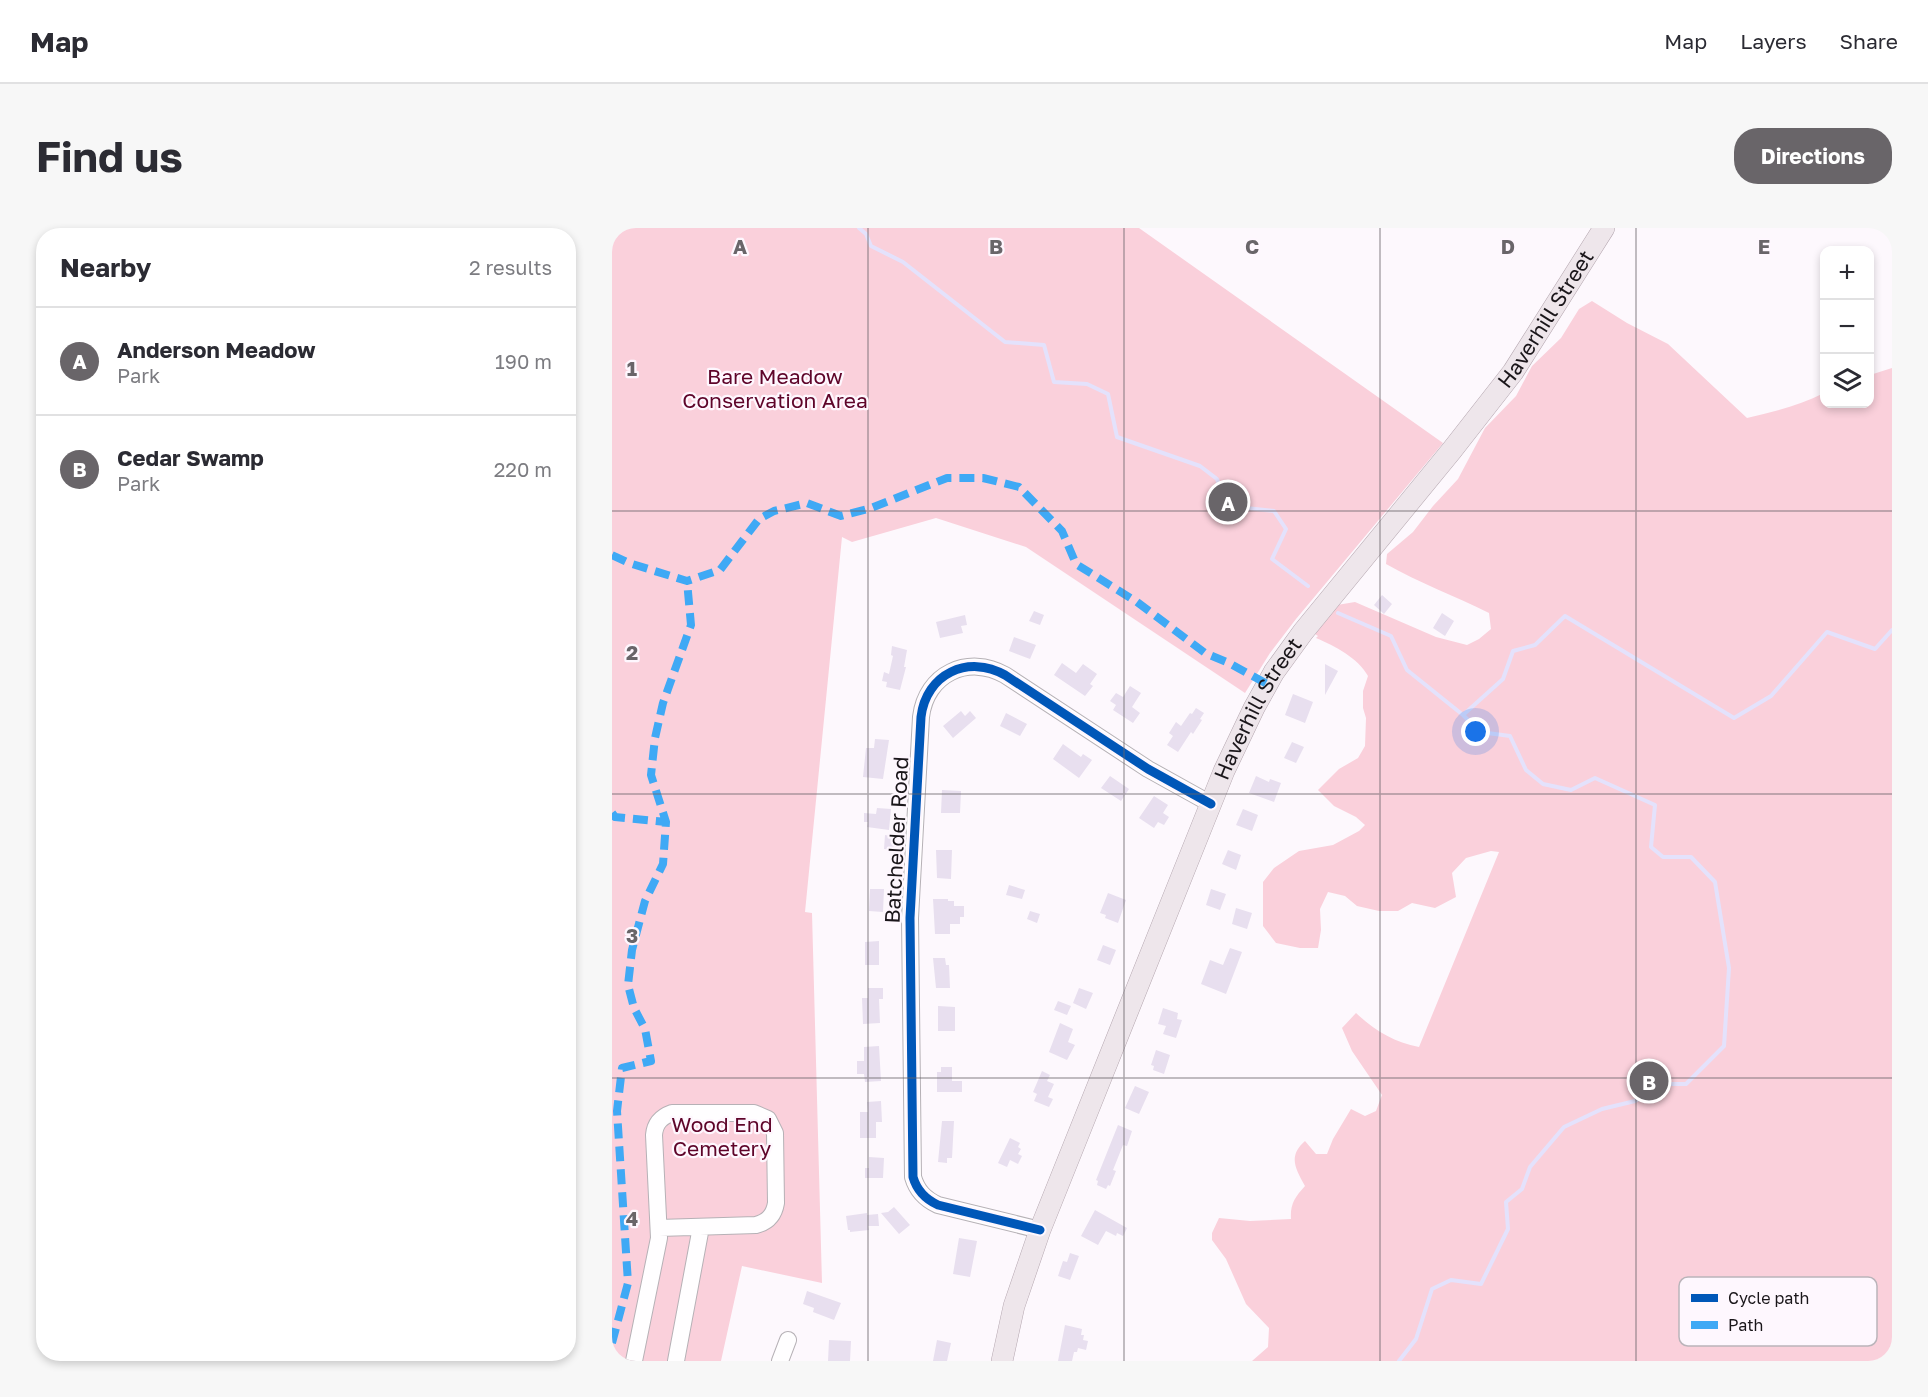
<!DOCTYPE html>
<html lang="en">
<head>
<meta charset="utf-8">
<style>
  :root { --surface:#fff; --page:#f7f7f7; --text:#2b2b33; --muted:#7c7c81; --line:#e1e1e2; --accent:#696569 }
  body { margin:0; font-family:"Golos Text",sans-serif; background:var(--page); color:var(--text) }
  .controls { position:absolute; right:18px; top:18px; display:grid; overflow:hidden; border-radius:12px; box-shadow:0 3px 9px #0003 }
  .controls button { width:54px; height:54px; display:grid; place-items:center; padding:0; border:0; border-bottom:2px solid var(--line); background:var(--surface); color:var(--text); font:30px sans-serif }
  .you { position:absolute; left:864px; top:504px; width:21px; height:21px; margin:-15px; border:4px solid #fff; border-radius:50%; background:#1a73e8; box-shadow:0 0 0 9px #1a73e833 }
  .badge { display:grid; place-items:center; width:39px; height:39px; border-radius:50%; background:var(--accent); color:#fff; font-size:20px; font-weight:700 }
  .pin { position:absolute; translate:-50% -50%; border:3px solid #fff; box-shadow:0 2px 6px #0006 }
  .list { margin:0; padding:0; list-style:none }
  h2 { display:flex; justify-content:space-between; align-items:center; height:78px; margin:0; padding:0 24px; font-size:26px }
  h2 small { font-size:20px; font-weight:400; color:var(--muted) }
  .list li { display:grid; grid-template-columns:39px 1fr auto; gap:18px; align-items:center; box-sizing:border-box; height:108px; padding:0 24px; border-top:2px solid var(--line) }
  .list b { display:block; font-size:22px; white-space:nowrap }
  .list p { margin:0; font-size:20px; white-space:nowrap; color:var(--muted) }
  .list em { font-size:20px; font-style:normal; color:var(--muted) }
  .icon { flex:none; width:33px; height:33px; fill:none; stroke:currentColor; stroke-width:2; stroke-linecap:round; stroke-linejoin:round }
  .map { position:relative; flex:none; width:1280px; height:1133px; overflow:hidden; border-radius:24px }
  header { display:flex; align-items:center; gap:36px; box-sizing:border-box; height:84px; padding:0 30px; background:var(--surface); border-bottom:2px solid var(--line) }
  header strong { font-size:28px }
  nav { display:flex; gap:33px; margin-inline-start:auto; font-size:21px }
  .intro { display:flex; align-items:center; justify-content:space-between; box-sizing:border-box; height:144px; padding:0 36px }
  h1 { margin:0; font-size:42px }
  .button { padding:15px 27px; border-radius:24px; background:var(--accent); color:#fff; font-size:21px; font-weight:700 }
  main { display:flex; gap:36px; padding:0 36px }
  aside { flex:1; background:var(--surface); border-radius:24px; box-shadow:0 3px 9px #0003 }
  .map>svg:first-child { display:block }
  .green { fill:#fad0db }
  .lines { fill:none; stroke-linecap:round; stroke-linejoin:round }
  .stream { stroke:#e4e2fc; stroke-width:4 }
  .building { fill:#e8dfef }
  .minor-casing { stroke:#b6b1b6; stroke-width:18 }
  .major-casing { stroke:#b4a6af; stroke-width:22 }
  .minor { stroke:#fffeff; stroke-width:16 }
  .major { stroke:#eee6eb; stroke-width:21 }
  .quiet { stroke:#3fa9f5; stroke-width:8; stroke-dasharray:15 8; stroke-linecap:butt }
  .cycleway-casing { stroke:#fef7fe; stroke-width:13 }
  .cycleway { stroke:#0057b8; stroke-width:9 }
  .grid { fill:none; stroke:#696569; stroke-width:1.5; stroke-opacity:0.55 }
  .labels { text-anchor:middle; stroke-width:4.5; stroke-linejoin:round; paint-order:stroke }
  .street-label { font-size:21px; fill:#1a161a; stroke:#fef7fe }
  .park-label { font-size:21px; fill:#5e0429; stroke:#fef7fe }
  .key { fill:#fef7fe; stroke:#bab4ba; stroke-width:1.5 }
  .key-label { font-size:16px; fill:#1a161a }
  .grid-label { font-size:20px; text-anchor:middle; font-weight:bold; fill:#696569; stroke:#fef7fe; stroke-width:4.5; stroke-linejoin:round; paint-order:stroke }
</style>
</head>
<body>
<header>
<strong>Map</strong>
<nav><a>Map</a><a>Layers</a><a>Share</a></nav>
</header>
<div class="intro"><h1>Find us</h1><a class="button">Directions</a></div>
<main>
<aside>
<h2>Nearby<small>2 results</small></h2>
<ul class="list">
<li><span class="badge">A</span><div><b>Anderson Meadow</b><p>Park</p></div><em>190 m</em></li>
<li><span class="badge">B</span><div><b>Cedar Swamp</b><p>Park</p></div><em>220 m</em></li>
</ul>
</aside>
<div class="map">
<svg width="1280" height="1133" viewBox="0 0 1280 1133">
  <rect width="100%" height="100%" fill="#fdf8fd"/>
  <!-- green -->
  <path class="green" d="M0,0H527L831,215L684,391L658,425L633,465L414,319L324,290L240,314L230,309L193,684L200,685L210,1055L130,1038L109,1133H0Z
    M980,73L1015,95L1056,116L1135,190C1162,184 1188,177 1212,165V176H1258V147L1280,140V1133H640L656,1119L657,1100L634,1076L614,1031L600,1012V1005L607,990L638,993L679,991C678,976 683,969 693,958C683,940 676,928 693,913L704,926H715L721,911L739,881L753,888L764,883L770,867L740,823L730,800L744,785C763,803 782,814 807,819L887,624L879,623L854,630L840,645L844,669L823,680L800,675L786,683H767L745,678L733,668L716,664L708,681L709,702L706,720H688L664,715L651,698V654L662,640L687,623L721,617L747,603L753,597L744,589L722,578L706,562L727,541L746,530L753,518L754,490L751,480V463L756,448C746,430 723,418 704,410L706,408L703,406L725,377L743,374L824,409L855,417L867,411L879,401L877,385C843,368 807,355 774,336L775,326L801,304L821,278L846,251L873,200L904,168L920,138L949,110L967,81Z"/>
  <g class="lines">
    <!-- stream -->
    <path class="stream" d="M247,0L254,6L259,18L291,34L393,114L432,117L442,154L475,156L496,166L505,209L588,238L605,251L615,278L662,283L674,301L660,331L696,358
      M726,385L779,408L795,442L851,487L868,504L898,508L914,542L931,556L959,562L983,550L1043,577L1039,619L1051,629H1079L1103,654L1117,740L1112,818L1074,856H1052L1023,873L990,881L952,899L918,939L910,961L894,974L896,1001L869,1056L839,1052L820,1061L804,1111L787,1133
      M851,487L891,451L901,423L923,417L953,388L1122,490L1159,468L1215,404L1263,421L1280,402"/>
  </g>
  <!-- building -->
  <path class="building" d="M770,367L780,376L772,386L762,377Z
    M422,383L432,387L428,397L417,393Z
    M830,385L842,393L833,408L821,400Z
    M353,387L355,397L349,398L351,405L328,410L324,394Z
    M402,409L424,417L418,431L397,423Z
    M280,418L295,422L292,439H294L288,462L274,459L275,454L270,453L272,444L277,446L281,428L279,427Z
    M450,435L464,445L471,436L485,446L478,456L481,458L473,468L442,447Z
    M713,436L726,443L713,467Z
    M518,458L529,465L520,479L528,485L521,495L501,482L504,477L498,473L504,465L511,469Z
    M681,466L701,474L693,495L673,487Z
    M584,480L592,485L588,491L590,492L581,506L579,504L566,524L555,517L561,508L557,505L564,494L569,498L578,485L580,486Z
    M349,483L353,488L358,483L364,490L341,510L331,498Z
    M394,485L415,496L408,508L388,498Z
    M263,511L277,512L271,551L251,549L254,520H262Z
    M680,514L692,519L684,535L672,530Z
    M451,516L469,529L471,526L480,532L467,550L441,531Z
    M498,548L517,561L509,573L489,560Z
    M644,548L657,554L658,551L669,555L662,574L637,565Z
    M330,562L349,563L348,585H329Z
    M542,568L556,577L551,585L557,589L552,597L546,594L542,600L527,590Z
    M265,580L279,581L277,602L255,599L256,594H252V585L264,586Z
    M631,581L646,587L640,603L624,597Z
    M273,607L284,609L282,622L272,621Z
    M324,622H340L339,651L325,650Z
    M616,622L629,627L624,642L610,636Z
    M397,657L413,662L410,671L394,667Z
    M258,661H272L271,684L257,683Z
    M599,661L614,666L608,682L594,677Z
    M496,665L514,672L506,695L493,690L494,687L488,685Z
    M321,671H336V673H342V678H352V689H348V696H338V706H323Z
    M624,680L640,685L635,701L620,696Z
    M418,683L428,686L425,695L415,691Z
    M267,713V737H253V714Z
    M491,717L504,722L498,737L485,732Z
    M618,720L630,724L614,766L589,756L598,732L611,737Z
    M321,730H333L334,737H337L338,760H324Z
    M256,760H271V771H267L268,795L251,796L250,770H256Z
    M467,760L481,765L474,781L461,775Z
    M446,773L459,778L455,787L442,782Z
    M326,778L343,779V803H326Z
    M551,780L566,785L565,791L570,792L564,810L551,806L554,798L546,796Z
    M448,795L461,801L456,814L463,817L455,832L437,824Z
    M267,818L269,853L253,854L252,846H245V833H252V819Z
    M544,822L558,827L552,846L541,842L542,838L539,837Z
    M329,839H340V853H350V864H325V844H329Z
    M430,843L438,847L435,853L442,856L436,869L441,871L437,879L422,873L425,866L421,864Z
    M523,858L537,864L527,886L513,880Z
    M269,873L270,894H264V910H248V884H256L255,874Z
    M330,893H342L340,930H335V935L326,934Z
    M506,897L520,903L515,918L511,917L501,942L504,943L498,958L496,957L494,961L485,957L486,953L484,952Z
    M398,910L408,915L406,919L409,921L406,926L410,928L406,936L398,932L395,939L386,935Z
    M257,929L272,930L271,950H253V940H257Z
    M282,979L298,997L287,1006L269,985L276,984Z
    M483,982L515,1000L511,1008L505,1005L504,1008L494,1003L486,1017L469,1008Z
    M255,985V987L266,986L267,998H256L257,1002L238,1004V1002H236L234,988Z
    M347,1010L365,1013L358,1049L341,1046Z
    M458,1025L467,1028L458,1052L446,1048L451,1033L455,1034Z
    M195,1063L229,1075L222,1092L201,1084L202,1080L191,1076Z
    M453,1097L470,1101L469,1107H472L471,1112L476,1113L474,1122L466,1120L465,1124H462L460,1133H446Z
    M217,1112L239,1113L238,1133H216Z
    M325,1112L339,1115L335,1133H321Z"/>
  <g class="lines">
    <defs>
      <path id="minor" d="M428,1002L326,977C313,971 305,963 301,949L298,690L309,489C314,446 356,426 393,447L536,541L599,576
        M22,1133L47,1010L42,907C43,895 49,889 60,885H142L156,891L163,905L164,975C162,987 156,994 144,997L47,1000
        M64,1133L89,999
        M168,1133L176,1112"/>
      <g id="major">
        <path id="s1" d="M390,1133L402,1078L428,1002L612,543L642,480L662,444L691,404L840,222L901,144L992,0"/>
      </g>
    </defs>
    <!-- minor casing -->
    <use href="#minor" class="minor-casing"/>
    <!-- major casing -->
    <use href="#major" class="major-casing"/>
    <!-- minor -->
    <use href="#minor" class="minor"/>
    <!-- major -->
    <use href="#major" class="major"/>
    <!-- quiet -->
    <path class="quiet" d="M0,327L17,335L75,353L108,342L147,291L162,283L195,275L229,288L259,280L335,250H371L407,259L450,303L464,336L525,374L593,425L617,435L655,456
      M0,585L3,589L54,594
      M0,1115L16,1055L5,883L10,840L39,833L33,801L22,780L16,757L20,722L33,673L51,636L54,594L39,547L43,510L51,475L79,397L75,353"/>
    <defs>
      <path id="cycleway" d="M428,1002L326,977C313,971 305,963 301,949L298,690L309,489C314,446 356,426 393,447L536,541L599,576"/>
    </defs>
    <!-- cycleway casing -->
    <use href="#cycleway" class="cycleway-casing"/>
    <!-- cycleway -->
    <use href="#cycleway" class="cycleway"/>
  </g>
  <!-- grid -->
  <path class="grid" d="M256,0V1133M512,0V1133M768,0V1133M1024,0V1133M0,283H1280M0,566H1280M0,850H1280"/>
  <g class="labels">
    <!-- street labels -->
    <g class="street-label">
      <text dy="7" stroke="none"><textPath href="#s1" startOffset="1188">Haverhill Street</textPath></text>
      <text dy="7" stroke="none"><textPath href="#s1" startOffset="702">Haverhill Street</textPath></text>
      <text transform="translate(285 612) rotate(-87)" y="7">Batchelder Road</text>
    </g>
    <!-- park labels -->
    <g class="park-label">
      <text x="163" y="156">Bare Meadow<tspan x="163" dy="24">Conservation Area</tspan></text>
      <text x="110" y="904">Wood End<tspan x="110" dy="24">Cemetery</tspan></text>
    </g>
  </g>
  <!-- legend -->
  <rect x="1067" y="1049" width="198" height="69" rx="9" class="key"/>
  <rect x="1079" y="1066" width="27" height="8" fill="#0057b8"/>
  <rect x="1079" y="1093" width="27" height="8" fill="#3fa9f5"/>
  <g class="key-label">
    <text x="1116" y="1076">Cycle path</text>
    <text x="1116" y="1103">Path</text>
  </g>
  <g class="grid-label">
    <text x="128" y="26">A</text>
    <text x="384" y="26">B</text>
    <text x="640" y="26">C</text>
    <text x="896" y="26">D</text>
    <text x="1152" y="26">E</text>
    <text x="20" y="148">1</text>
    <text x="20" y="432">2</text>
    <text x="20" y="715">3</text>
    <text x="20" y="998">4</text>
  </g>
</svg>
<div class="controls">
<button>+</button>
<button>−</button>
<button><svg class="icon" aria-label="layers" viewBox="0 0 24 24"><path d="M12 4l9 5-9 5-9-5zM3 14l9 5 9-5"/></svg></button>
</div>
<div class="you"></div>
<div class="pin badge" style="left:616px;top:274px">A</div>
<div class="pin badge" style="left:1037px;top:853px">B</div>
</div>
</main>
</body>
</html>
